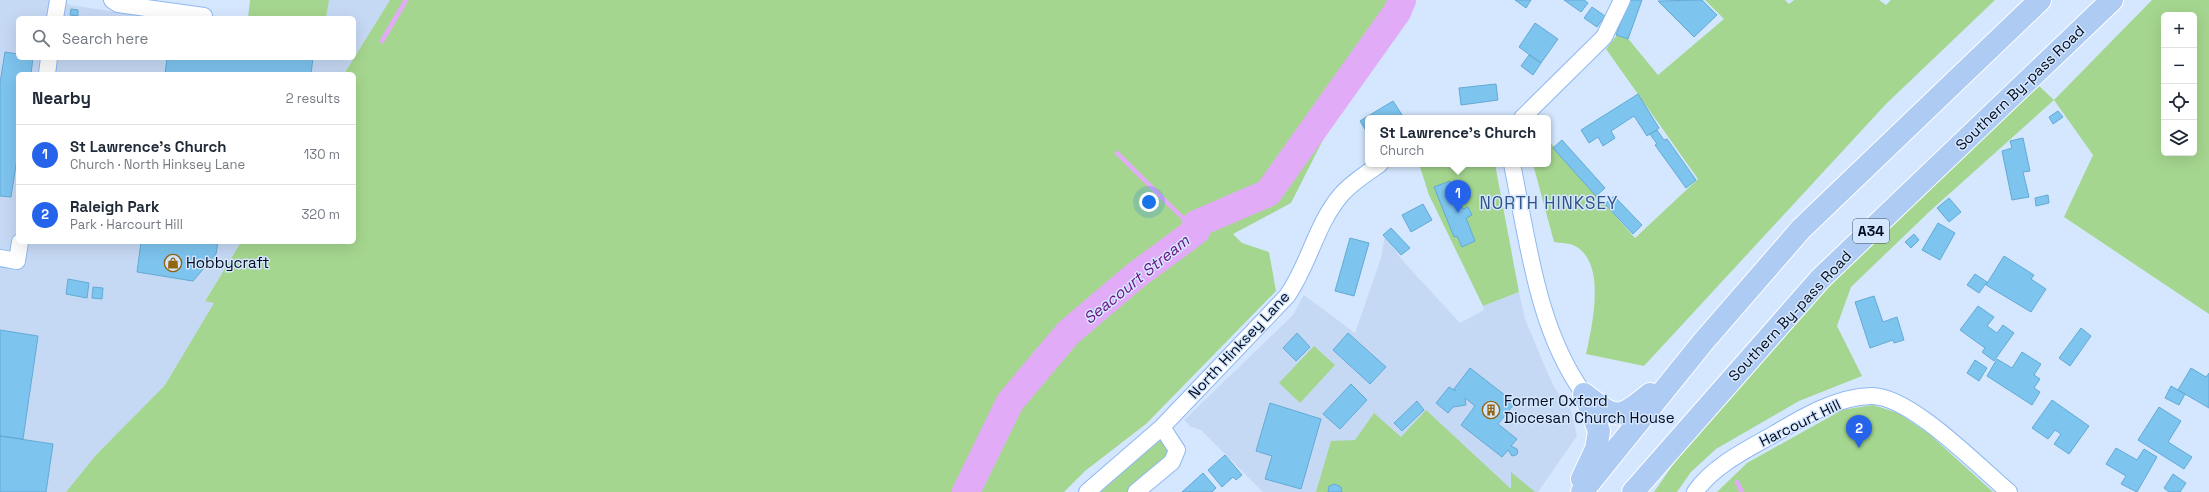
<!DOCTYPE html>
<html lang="en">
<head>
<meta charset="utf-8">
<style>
  :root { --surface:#fff; --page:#f6f6f7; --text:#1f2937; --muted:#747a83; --line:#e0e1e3; --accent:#2563eb }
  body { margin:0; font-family:"Space Grotesk",sans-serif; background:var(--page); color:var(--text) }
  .controls { position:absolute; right:12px; top:12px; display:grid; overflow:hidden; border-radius:6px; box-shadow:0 4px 16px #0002 }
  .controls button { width:36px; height:36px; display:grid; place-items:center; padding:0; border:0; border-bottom:1px solid var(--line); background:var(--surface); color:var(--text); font:20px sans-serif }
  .you { position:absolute; left:1149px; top:202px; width:14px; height:14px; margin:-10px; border:3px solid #fff; border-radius:50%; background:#1a73e8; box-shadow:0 0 0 6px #1a73e833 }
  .badge { display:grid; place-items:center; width:26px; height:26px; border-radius:50%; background:var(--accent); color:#fff; font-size:13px; font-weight:700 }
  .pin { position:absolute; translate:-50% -33px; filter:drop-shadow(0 1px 2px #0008) }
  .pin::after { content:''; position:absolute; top:21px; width:14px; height:12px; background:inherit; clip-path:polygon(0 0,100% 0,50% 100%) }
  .popup { position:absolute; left:1365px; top:115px; width:186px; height:52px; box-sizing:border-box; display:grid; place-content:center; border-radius:6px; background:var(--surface); filter:drop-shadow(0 1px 3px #0005); font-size:13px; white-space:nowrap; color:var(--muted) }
  .popup b { font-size:15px; color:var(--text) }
  .popup::after { content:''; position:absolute; left:50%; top:100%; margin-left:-8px; border:8px solid transparent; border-top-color:var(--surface) }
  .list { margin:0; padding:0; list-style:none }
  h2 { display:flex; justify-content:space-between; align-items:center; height:52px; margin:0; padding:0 16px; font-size:17px }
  h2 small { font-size:13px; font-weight:400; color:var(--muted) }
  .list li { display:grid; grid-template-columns:26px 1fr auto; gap:12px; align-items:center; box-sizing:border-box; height:60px; padding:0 16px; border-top:1px solid var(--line) }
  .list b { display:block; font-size:15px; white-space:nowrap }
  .list p { margin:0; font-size:13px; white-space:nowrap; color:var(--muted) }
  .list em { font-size:13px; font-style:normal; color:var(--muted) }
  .icon { flex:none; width:22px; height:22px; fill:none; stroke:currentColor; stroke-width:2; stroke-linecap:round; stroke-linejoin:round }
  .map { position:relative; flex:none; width:2209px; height:492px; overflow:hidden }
  .search { position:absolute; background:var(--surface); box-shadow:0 4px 16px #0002; left:16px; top:16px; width:340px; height:44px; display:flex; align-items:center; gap:10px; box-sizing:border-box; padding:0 14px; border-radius:6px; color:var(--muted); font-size:15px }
  .panel { position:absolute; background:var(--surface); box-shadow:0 4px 16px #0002; left:16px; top:72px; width:340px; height:172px; border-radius:6px }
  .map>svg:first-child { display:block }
  .built { fill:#c6d9f4 }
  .green { fill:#a5d68f; fill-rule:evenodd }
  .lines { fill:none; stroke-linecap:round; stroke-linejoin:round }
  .stream { stroke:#e2abf7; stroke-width:4.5 }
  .river { stroke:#e2abf7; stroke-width:28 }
  .building { fill:#7dc4ef; stroke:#63aad4 }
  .minor-casing { stroke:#8eb8f1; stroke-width:18 }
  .trunk-casing { stroke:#fff; stroke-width:24 }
  .minor { stroke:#fff; stroke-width:16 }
  .trunk { stroke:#aecbf4; stroke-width:22 }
  .labels { text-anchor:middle; stroke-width:3; stroke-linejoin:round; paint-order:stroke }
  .shield { fill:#d5e7fe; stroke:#414d61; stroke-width:1 }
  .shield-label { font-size:14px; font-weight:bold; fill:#010b1e }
  .street-label { font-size:15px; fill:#010b1e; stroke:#d5e7fe }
  .poi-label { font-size:15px; fill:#010b1e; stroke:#d5e7fe; text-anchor:start }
  .water-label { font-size:16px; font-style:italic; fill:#6b1385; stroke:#d5e7fe }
  .quarter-label { font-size:17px; letter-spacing:1px; fill:#2f5487; stroke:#d5e7fe }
</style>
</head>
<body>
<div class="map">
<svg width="2209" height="492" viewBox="0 0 2209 492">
  <rect width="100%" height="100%" fill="#d5e7fe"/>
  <!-- built -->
  <path class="built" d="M0,0H64L70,5L154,18H18V58H354V18H326L329,0H390L344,74H18V242H241L205,300L215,302L165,385L96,455L66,492H0Z
    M1385,236L1402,260L1460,323L1484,310L1483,306L1519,292L1525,319L1543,362L1554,387L1571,410L1577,436L1538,492H1263L1201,430L1191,427L1184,420L1293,315L1304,295L1355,333L1381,258Z"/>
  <!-- green -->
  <path class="green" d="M250,0H329L326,18H248Z
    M390,0H1414L1407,20L1327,132L1291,203L1233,234L1242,243L1269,252L1276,291L1146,424L1085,471L1064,492H66L96,455L165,385L214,303L205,301L241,242H354V74H344Z
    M1705,0H1785L1789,4L1794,0H1879L1886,5L1891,0H1995L1886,104L1644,366L1586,354C1592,326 1607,263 1575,246C1570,243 1560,243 1554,242L1533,164H1548V140L1635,238L1698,179L1606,49L1621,30L1658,75L1724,19Z
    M2152,0H2209V314L2064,217L2093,155L2054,100L1929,212L1851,287L1837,326L1862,376L1799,401L1716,449L1691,472L1677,492H1654C1670,470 1684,446 1701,425C1801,301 1923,195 2039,86L2054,100ZM2164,15H2194V153H2164Z
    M1424,164H1495L1519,292L1483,306L1429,195L1420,167Z
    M1314,346L1335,365L1300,403L1279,383Z
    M1873,405L1898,413L1928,433L1993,492H1717L1747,463L1842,410Z
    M1426,410L1511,489V472L1535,492H1316L1331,441L1355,440L1374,413L1401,437Z
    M1162,427L1177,450L1136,492H1087Z"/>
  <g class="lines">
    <!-- stream -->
    <path class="stream" d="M382,41L406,0
      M1117,153L1196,231
      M1737,482L1742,492"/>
    <!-- river -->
    <path class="river" d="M966,492L1010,402L1068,333L1135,276L1196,231V224L1268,193L1397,12L1402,0"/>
  </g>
  <!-- building -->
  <path class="building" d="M1515,0H1531L1526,8Z
    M1564,0H1584L1588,3L1581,12Z
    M1629,0H1642L1628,39L1616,35Z
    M1702,0L1717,15L1694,37L1658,1Z
    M1592,7L1605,16L1597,27L1584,18Z
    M71,9L78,10V16L70,15Z
    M1535,23L1558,39L1541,63L1519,47Z
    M5,52L18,54V58H33L31,74H18V152L11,197L0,196V83Z
    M1529,55L1541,63L1533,75L1521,66Z
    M167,58H313L311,74H165Z
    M1496,84L1498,100L1461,105L1459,88Z
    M1638,94L1659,128L1647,136L1634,116L1611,131L1615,138L1603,146L1598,137L1589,143L1581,130Z
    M1393,101L1404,118H1368V134L1360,121Z
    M2058,111L2063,117L2053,124L2049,117Z
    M1657,130L1664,140L1667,139L1696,180L1686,188L1655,145L1657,144L1650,134Z
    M2023,138L2030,171L2023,172L2029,197L2012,200L2002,151L2012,148L2010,141Z
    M1562,140L1605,188L1596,196L1553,148Z
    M1450,181L1463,209L1468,207L1472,215L1466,218L1475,241L1462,247L1457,236L1454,237L1434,187Z
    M2048,195L2049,203L2036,206L2035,198Z
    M1614,196L1642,225L1633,234L1605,204Z
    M1949,198L1961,212L1949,222L1937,208Z
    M1423,204L1432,220L1411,232L1402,215Z
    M1938,223L1955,233L1940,260L1922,250Z
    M1391,228L1410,248L1401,255L1383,235Z
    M1914,234L1919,240L1911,248L1905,242Z
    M1350,238L1369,243L1354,296L1335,291Z
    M141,242H218L216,254L193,281L137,272Z
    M2004,256L2034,275L2031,279L2046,289L2031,312L1986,285Z
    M1975,274L1987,282L1979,293L1967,285Z
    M68,279L89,283L87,298L66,294Z
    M93,287L103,288L102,299L92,298Z
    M1874,296L1883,322L1897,317L1904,340L1894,343L1893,340L1870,348L1855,302Z
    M1978,306L1994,317L1987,326L1997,333L2003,325L2014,333L1994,361L1982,352L1985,348L1960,330Z
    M2081,328L2091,336L2070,366L2059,358Z
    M0,330L38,336L23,439L0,436Z
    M1297,333L1310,347L1296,361L1283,348Z
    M1348,333L1386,367L1370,384L1333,350Z
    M2022,352L2041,364L2034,375L2040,379L2034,388L2040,392L2032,405L1987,376L1997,359L2012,368Z
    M1975,360L1987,368L1979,381L1967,373Z
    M1470,368L1515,403L1498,424L1517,439L1511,446L1517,449L1518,453L1516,455L1512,456L1508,450L1502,457L1461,425L1475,406L1465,398L1466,405L1453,407L1448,413L1436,403L1449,387L1456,391L1454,389Z
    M2191,368L2206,377L2209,373V408L2178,390Z
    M1351,384L1367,400L1340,429L1323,414Z
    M2171,386L2185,394L2179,405L2165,398Z
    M2052,400L2089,426L2069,454L2054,444L2061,434L2055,430L2048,439L2032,428Z
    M1417,401L1424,410L1402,431L1394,423Z
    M1270,403L1321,419L1301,489L1265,479L1272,456L1256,451Z
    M2159,407L2181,421L2168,442L2192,457L2184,469L2138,440Z
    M0,436L53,444L46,492H0Z
    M2116,448L2137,460L2144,449L2157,457L2137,492L2121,484L2126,476L2106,464Z
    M1225,455L1242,475L1236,480L1233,477L1222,487L1208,470Z
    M1203,473L1216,488L1212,492H1182Z
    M2173,474L2186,483L2180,492H2169L2164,488Z
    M1335,484L1341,487L1342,492H1328L1329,486Z"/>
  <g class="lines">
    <defs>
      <path id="minor" d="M112,0L118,4L204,16
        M55,18L58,0
        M47,74L49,58
        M1522,118L1604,37L1622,0
        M1512,164C1528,241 1537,329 1584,394
        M0,258L17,261L20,242
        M1087,492L1162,427L1287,296C1309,265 1316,224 1341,195C1351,183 1367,173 1380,164
        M1136,492L1172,462L1177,450L1162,427
        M1695,492C1714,465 1748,449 1776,433C1804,416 1837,397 1871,396C1910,395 1979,467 2009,492"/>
      <path id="trunk" d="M1584,394C1617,420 1618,420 1650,394
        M1582,479L1596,449L1599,431L1585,395
        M1582,492L1703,342L1801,229L2040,0
        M1633,492L1820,279L2112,0"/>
    </defs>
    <!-- minor casing -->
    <use href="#minor" class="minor-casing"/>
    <!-- trunk casing -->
    <use href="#trunk" class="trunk-casing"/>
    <!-- minor -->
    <use href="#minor" class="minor"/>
    <!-- trunk -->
    <use href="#trunk" class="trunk"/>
  </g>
  <!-- icons -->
  <defs>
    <symbol id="shop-ring" viewBox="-11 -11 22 22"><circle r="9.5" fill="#d5e7fe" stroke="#926511" stroke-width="1.5"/><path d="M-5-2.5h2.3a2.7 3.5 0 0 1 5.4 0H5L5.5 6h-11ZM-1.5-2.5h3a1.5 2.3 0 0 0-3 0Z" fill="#926511"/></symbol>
    <symbol id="building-ring" viewBox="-11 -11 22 22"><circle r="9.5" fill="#d5e7fe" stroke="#926511" stroke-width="1.5"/><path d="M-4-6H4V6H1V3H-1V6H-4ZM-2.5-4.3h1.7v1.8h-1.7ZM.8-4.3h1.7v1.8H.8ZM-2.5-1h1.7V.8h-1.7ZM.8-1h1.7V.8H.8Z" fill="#926511"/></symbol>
  </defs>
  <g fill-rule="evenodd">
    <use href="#shop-ring" x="163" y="253" width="20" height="20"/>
    <use href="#building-ring" x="1481" y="400" width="20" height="20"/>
  </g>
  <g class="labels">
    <!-- shield labels -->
    <rect class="shield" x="1853" y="219" width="36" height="24" rx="3"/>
    <g class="shield-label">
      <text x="1871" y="236">A34</text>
    </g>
    <!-- street labels -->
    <g class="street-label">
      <text transform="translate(2020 88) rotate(-44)" y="5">Southern By-pass Road</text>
      <text transform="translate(1790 316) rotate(-47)" y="5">Southern By-pass Road</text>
      <text transform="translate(1239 345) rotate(-47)" y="5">North Hinksey Lane</text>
      <text transform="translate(1800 423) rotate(-26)" y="5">Harcourt Hill</text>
    </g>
    <!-- poi labels -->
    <g class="poi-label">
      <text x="186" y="268">Hobbycraft</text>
      <text x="1504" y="406">Former Oxford<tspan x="1504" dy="17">Diocesan Church House</tspan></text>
    </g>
    <!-- water labels -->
    <g class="water-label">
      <text transform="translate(1136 279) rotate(-39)" y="6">Seacourt Stream</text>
    </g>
    <!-- quarter labels -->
    <g class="quarter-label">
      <text x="1549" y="209">NORTH HINKSEY</text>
    </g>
  </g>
</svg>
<div class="controls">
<button>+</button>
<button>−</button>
<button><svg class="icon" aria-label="locate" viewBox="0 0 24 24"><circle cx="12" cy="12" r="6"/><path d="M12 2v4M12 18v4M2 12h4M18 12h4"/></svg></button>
<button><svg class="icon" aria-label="layers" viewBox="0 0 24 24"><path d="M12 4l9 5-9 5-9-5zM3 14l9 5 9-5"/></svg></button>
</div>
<div class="you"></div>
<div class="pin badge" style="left:1458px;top:213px">1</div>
<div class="popup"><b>St Lawrence's Church</b>Church</div>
<div class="pin badge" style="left:1859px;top:448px">2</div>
<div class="search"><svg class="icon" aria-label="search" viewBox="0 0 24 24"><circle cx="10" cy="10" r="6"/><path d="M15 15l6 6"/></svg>Search here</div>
<section class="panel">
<h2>Nearby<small>2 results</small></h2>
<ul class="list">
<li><span class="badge">1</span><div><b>St Lawrence's Church</b><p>Church · North Hinksey Lane</p></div><em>130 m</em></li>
<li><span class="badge">2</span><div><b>Raleigh Park</b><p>Park · Harcourt Hill</p></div><em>320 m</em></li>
</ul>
</section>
</div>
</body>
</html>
